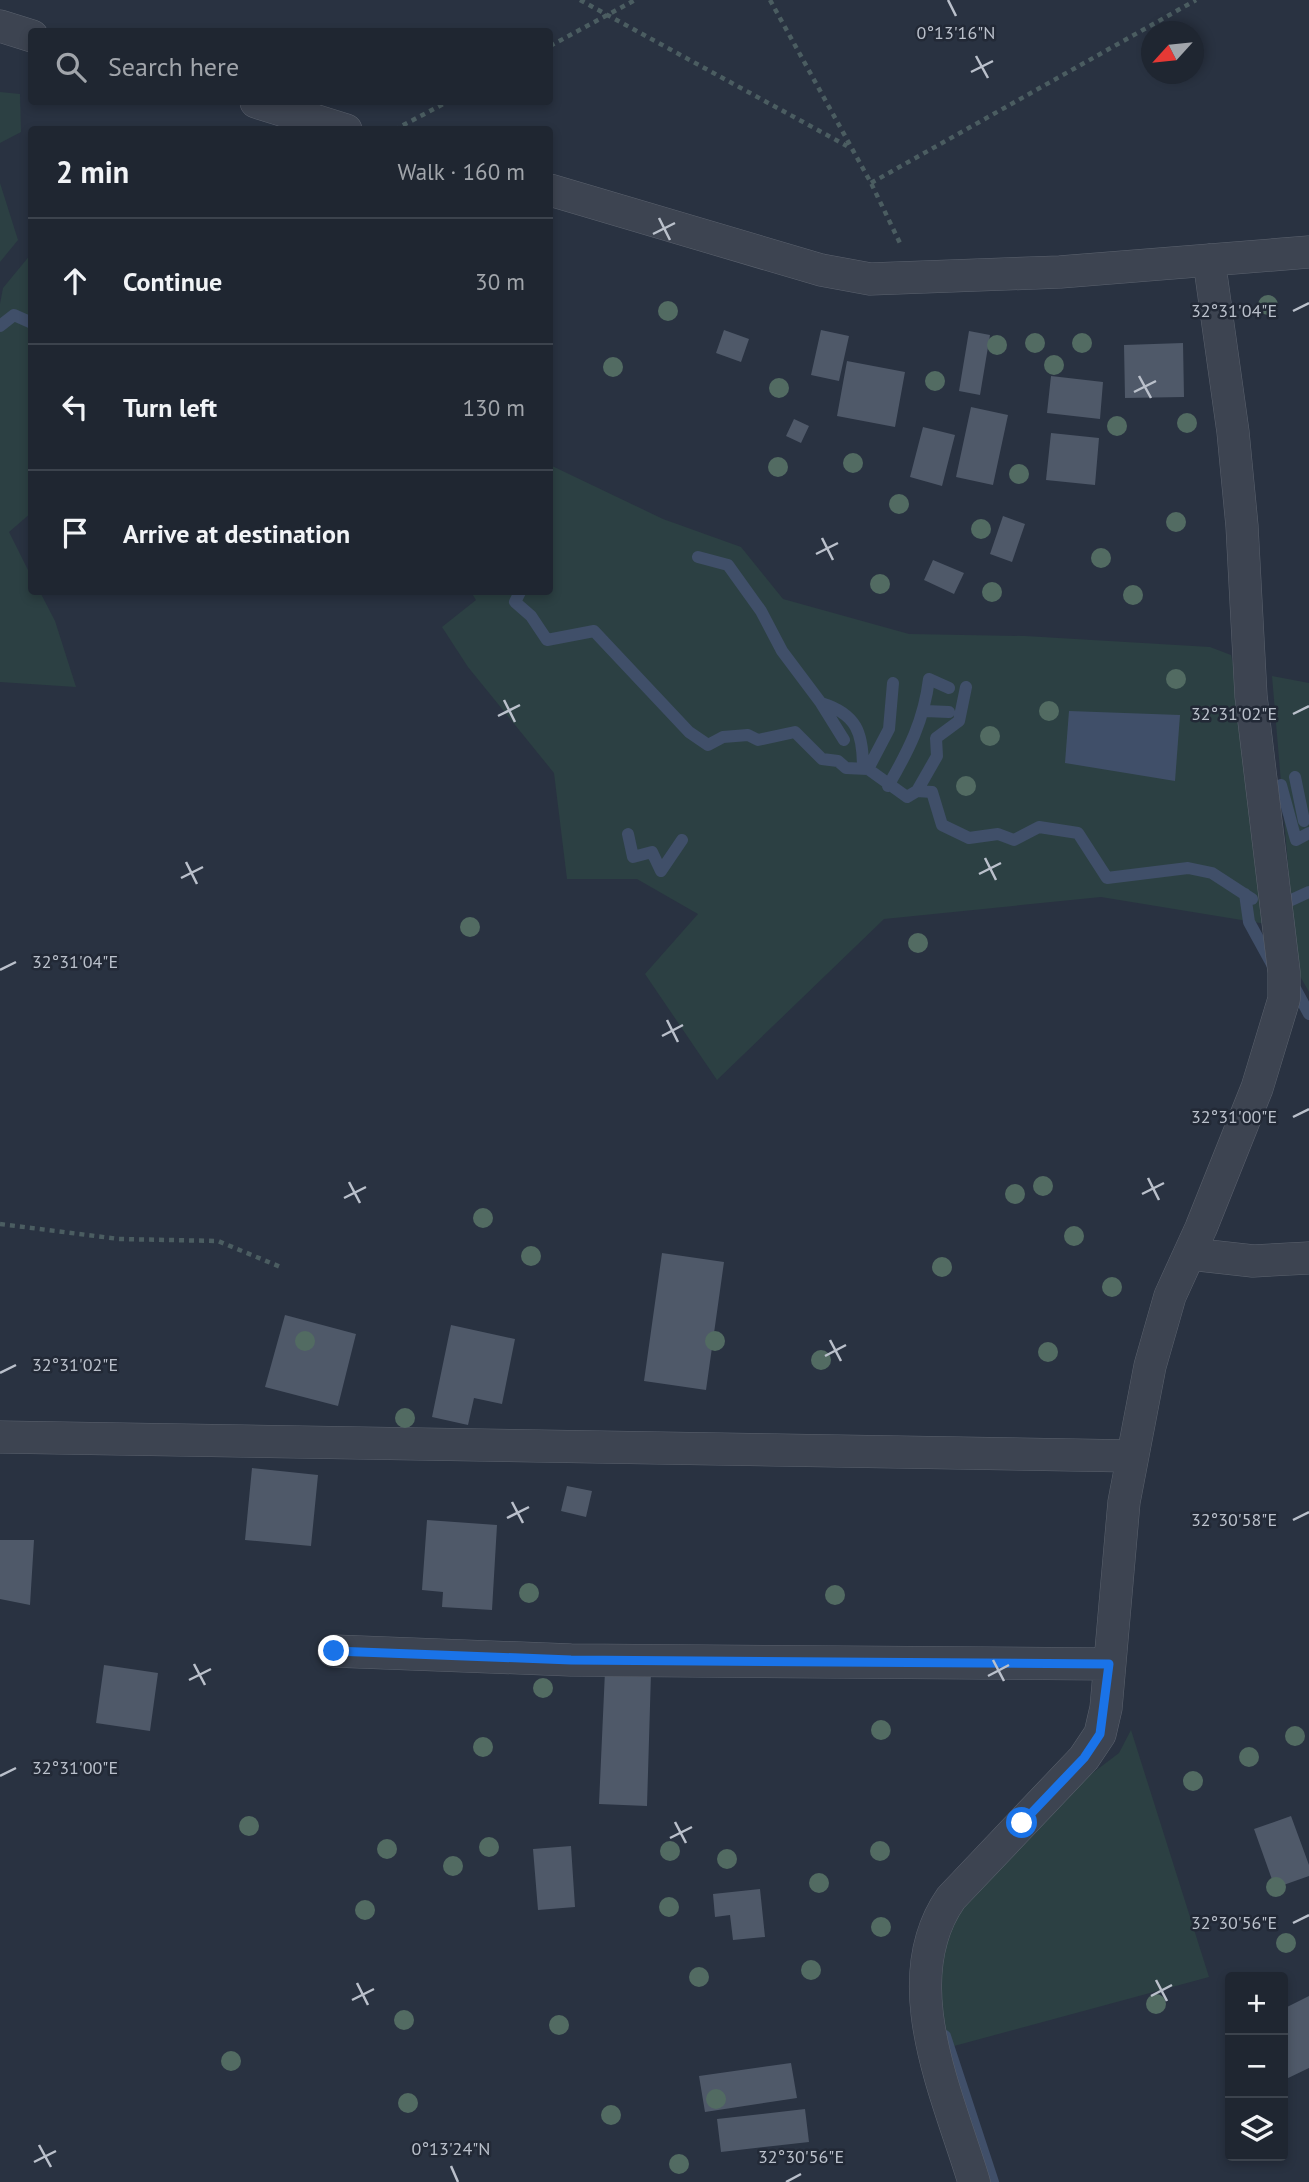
<!DOCTYPE html>
<html lang="en">
<head>
<meta charset="utf-8">
<style>
  :root { --surface:#1f2631; --page:#2c323d; --text:#f1f3f6; --muted:#a1a5ab; --line:#3c434d }
  body { margin:0; font-family:"PT Sans",sans-serif; background:var(--page); color:var(--text) }
  .controls { position:absolute; right:21px; bottom:21px; display:grid; overflow:hidden; border-radius:7px; box-shadow:0 4px 10px #0003 }
  .controls button { width:63px; height:63px; display:grid; place-items:center; padding:0; border:0; border-bottom:2px solid var(--line); background:var(--surface); color:var(--text); font:35px sans-serif }
  .compass { position:absolute; left:1141px; top:21px; width:63px; height:63px; border-radius:50%; background:var(--surface); box-shadow:0 4px 10px #0003; rotate:243deg }
  .stop { position:absolute; width:21px; height:21px; margin:-16px; border:5px solid #1a73e8; border-radius:50%; background:#fff }
  .stop.end { background:#1a73e8; border-color:#fff; box-shadow:0 2px 7px #0008 }
  .list { margin:0; padding:0; list-style:none }
  h2 { display:flex; justify-content:space-between; align-items:center; height:91px; margin:0; padding:0 28px; font-size:30px }
  h2 small { font-size:23px; font-weight:400; color:var(--muted) }
  .list li { display:grid; grid-template-columns:46px 1fr auto; gap:21px; align-items:center; box-sizing:border-box; height:126px; padding:0 28px; border-top:2px solid var(--line) }
  .list b { display:block; font-size:26px; white-space:nowrap }
  .list em { font-size:23px; font-style:normal; color:var(--muted) }
  .icon { flex:none; width:38px; height:38px; fill:none; stroke:currentColor; stroke-width:2; stroke-linecap:round; stroke-linejoin:round }
  .map { position:relative; flex:none; width:1309px; height:2182px; overflow:hidden }
  .search { position:absolute; background:var(--surface); box-shadow:0 4px 10px #0003; left:28px; top:28px; width:525px; height:77px; display:flex; align-items:center; gap:18px; box-sizing:border-box; padding:0 24px; border-radius:7px; color:var(--muted); font-size:26px }
  .panel { position:absolute; background:var(--surface); box-shadow:0 4px 10px #0003; left:28px; top:126px; width:525px; height:469px; border-radius:7px }
  .map>svg:first-child { display:block }
  .green { fill:#2c4043 }
  .water { fill:#404f69 }
  .lines { fill:none; stroke-linecap:round; stroke-linejoin:round }
  .stream { stroke:#404f69; stroke-width:12 }
  .building { fill:#4f5969 }
  .minor-casing { stroke:#5b626e; stroke-width:33 }
  .path { stroke:#4b5d61; stroke-width:4.5; stroke-dasharray:5 5; stroke-linecap:butt }
  .minor { stroke:#3d4451; stroke-width:32 }
  .tree { fill:#526b62 }
  .route { stroke:#1a73e8; stroke-width:9 }
  .ticks { fill:none; stroke:#bac0cb; stroke-width:2.5 }
  .ticks-label { font-size:18px; text-anchor:middle; fill:#bac0cb; stroke:#222936; stroke-width:5; stroke-linejoin:round; paint-order:stroke }
</style>
</head>
<body>
<div class="map">
<svg width="1309" height="2182" viewBox="0 0 1309 2182">
  <rect width="100%" height="100%" fill="#293241"/>
  <!-- green -->
  <path class="green" d="M0,92L20,94L21,132L0,143Z
    M0,183L18,240L0,262Z
    M31,254V513L9,532L31,576L32,592H40L55,621L76,687L0,682V304L3,288Z
    M550,465L663,519L741,547L783,599L909,634L1025,636L1210,647L1231,655L1246,720L1266,924L1101,897L884,919L717,1080L645,974L698,914L637,879H567L554,773L468,667L442,627L476,600L471,592H550Z
    M1272,676L1309,683V992L1297,971Z
    M1131,1730L1209,1977L943,2049L928,2012L942,1887L1119,1753Z"/>
  <!-- water -->
  <path class="water" d="M1069,711L1180,715L1175,781L1065,763Z"/>
  <g class="lines">
    <!-- stream -->
    <path class="stream" d="M0,326L14,315L32,323
      M698,557L728,565L761,611L782,651L821,703L844,740
      M520,592L515,602L531,616L547,640L594,631L689,732L708,745L723,737L748,735L758,740L795,732L822,759L838,761L846,768L868,769L907,797L917,791L932,792L942,825L969,838L998,834L1014,840L1039,827L1078,833L1107,878L1188,868L1212,873L1252,899
      M821,703C857,714 863,733 863,768
      M925,711L949,712
      M868,769L889,729L893,683
      M1295,777L1304,821
      M1281,785L1296,840L1309,833
      M888,786C909,750 924,720 929,679L949,688
      M917,791L937,756L936,738L959,721L966,687
      M628,834L633,857L652,852L661,871L682,840
      M1245,894L1249,922L1272,964
      M1287,902L1309,892
      M1296,990L1309,1014
      M945,2036L993,2182"/>
  </g>
  <!-- building -->
  <path class="building" d="M724,330L749,339L741,362L716,353Z
    M821,330L849,336L839,381L811,375Z
    M969,331L990,335L980,395L959,391Z
    M1183,343L1184,397L1125,398L1124,345Z
    M847,361L905,372L895,427L837,416Z
    M1051,376L1103,382L1100,419L1047,413Z
    M971,407L1008,415L993,485L956,477Z
    M794,419L809,426L801,443L786,436Z
    M923,427L955,435L942,486L910,477Z
    M1051,433L1099,438L1095,485L1046,480Z
    M1003,516L1025,524L1012,562L990,554Z
    M933,560L964,573L954,594L924,580Z
    M662,1253L724,1262L706,1390L644,1381Z
    M285,1315L356,1334L338,1406L265,1387Z
    M451,1325L515,1339L502,1404L474,1398L468,1425L432,1417Z
    M252,1468L318,1475L311,1546L245,1540Z
    M567,1486L592,1491L586,1517L561,1511Z
    M427,1520L497,1525L492,1610L442,1607L443,1592L422,1590Z
    M0,1540H34L30,1605L0,1599Z
    M104,1665L158,1673L150,1731L96,1723Z
    M605,1671L651,1673L647,1806L599,1804Z
    M1291,1816L1309,1865V1876L1275,1888L1254,1829Z
    M571,1846L575,1907L538,1910L533,1849Z
    M760,1889L765,1937L733,1940L730,1915L715,1917L713,1894Z
    M1309,1996V2068L1284,2080L1283,2009Z
    M791,2063L797,2098L705,2112L699,2076Z
    M805,2109L809,2142L721,2152L717,2119Z"/>
  <g class="lines">
    <defs>
      <path id="minor" d="M0,26L32,36
        M256,102L346,130
        M550,190L821,270L870,279L1060,272L1309,252
        M1190,1254L1253,1261L1309,1258
        M0,1437L1131,1456
        M334,1651L571,1660L1109,1664
        M974,2182C948,2095 893,1981 951,1898L1084,1758L1100,1734L1106,1708L1124,1502L1150,1366L1170,1296L1201,1228L1257,1088L1284,999V972L1251,696L1242,526L1233,432L1209,260"/>
    </defs>
    <!-- minor casing -->
    <use href="#minor" class="minor-casing"/>
    <!-- path -->
    <path class="path" d="M580,0L847,146
      M770,0L871,183L900,243
      M550,46L635,0
      M394,130L447,102
      M871,183L1196,0
      M0,1224L119,1239L218,1241L283,1268"/>
    <!-- minor -->
    <use href="#minor" class="minor"/>
  </g>
  <!-- trees -->
  <g class="tree">
    <circle cx="1268" cy="305" r="10"/>
    <circle cx="668" cy="311" r="10"/>
    <circle cx="1035" cy="343" r="10"/>
    <circle cx="1082" cy="343" r="10"/>
    <circle cx="997" cy="345" r="10"/>
    <circle cx="1054" cy="365" r="10"/>
    <circle cx="613" cy="367" r="10"/>
    <circle cx="935" cy="381" r="10"/>
    <circle cx="779" cy="388" r="10"/>
    <circle cx="1187" cy="423" r="10"/>
    <circle cx="1117" cy="426" r="10"/>
    <circle cx="853" cy="463" r="10"/>
    <circle cx="778" cy="467" r="10"/>
    <circle cx="1019" cy="474" r="10"/>
    <circle cx="899" cy="504" r="10"/>
    <circle cx="1176" cy="522" r="10"/>
    <circle cx="981" cy="529" r="10"/>
    <circle cx="1101" cy="558" r="10"/>
    <circle cx="880" cy="584" r="10"/>
    <circle cx="992" cy="592" r="10"/>
    <circle cx="1133" cy="595" r="10"/>
    <circle cx="1176" cy="679" r="10"/>
    <circle cx="1049" cy="711" r="10"/>
    <circle cx="990" cy="736" r="10"/>
    <circle cx="966" cy="786" r="10"/>
    <circle cx="470" cy="927" r="10"/>
    <circle cx="918" cy="943" r="10"/>
    <circle cx="1043" cy="1186" r="10"/>
    <circle cx="1015" cy="1194" r="10"/>
    <circle cx="483" cy="1218" r="10"/>
    <circle cx="1074" cy="1236" r="10"/>
    <circle cx="531" cy="1256" r="10"/>
    <circle cx="942" cy="1267" r="10"/>
    <circle cx="1112" cy="1287" r="10"/>
    <circle cx="305" cy="1341" r="10"/>
    <circle cx="715" cy="1341" r="10"/>
    <circle cx="1048" cy="1352" r="10"/>
    <circle cx="821" cy="1360" r="10"/>
    <circle cx="405" cy="1418" r="10"/>
    <circle cx="529" cy="1593" r="10"/>
    <circle cx="835" cy="1595" r="10"/>
    <circle cx="543" cy="1688" r="10"/>
    <circle cx="881" cy="1730" r="10"/>
    <circle cx="1295" cy="1736" r="10"/>
    <circle cx="483" cy="1747" r="10"/>
    <circle cx="1249" cy="1757" r="10"/>
    <circle cx="1193" cy="1781" r="10"/>
    <circle cx="249" cy="1826" r="10"/>
    <circle cx="489" cy="1847" r="10"/>
    <circle cx="387" cy="1849" r="10"/>
    <circle cx="670" cy="1851" r="10"/>
    <circle cx="880" cy="1851" r="10"/>
    <circle cx="727" cy="1859" r="10"/>
    <circle cx="453" cy="1866" r="10"/>
    <circle cx="819" cy="1883" r="10"/>
    <circle cx="1276" cy="1887" r="10"/>
    <circle cx="669" cy="1907" r="10"/>
    <circle cx="365" cy="1910" r="10"/>
    <circle cx="881" cy="1927" r="10"/>
    <circle cx="1286" cy="1943" r="10"/>
    <circle cx="811" cy="1970" r="10"/>
    <circle cx="699" cy="1977" r="10"/>
    <circle cx="1156" cy="2004" r="10"/>
    <circle cx="404" cy="2020" r="10"/>
    <circle cx="559" cy="2025" r="10"/>
    <circle cx="231" cy="2061" r="10"/>
    <circle cx="716" cy="2099" r="10"/>
    <circle cx="408" cy="2103" r="10"/>
    <circle cx="611" cy="2115" r="10"/>
    <circle cx="679" cy="2164" r="10"/>
  </g>
  <g class="lines">
    <!-- route -->
    <path class="route" d="M334,1651L571,1660L1109,1664L1100,1734L1084,1758L1022,1823"/>
  </g>
  <!-- ticks -->
  <path class="ticks" d="M948,0L956,16M976,56L988,78M971,72L993,61M659,218L670,240M653,234L675,223M1293,311L1309,303M1139,376L1151,398M1134,392L1156,381M822,538L833,560M816,554L838,543M504,700L515,722M1293,714L1309,706M498,716L520,705M985,858L996,880M186,862L197,884M979,874L1001,863M181,878L203,867M0,970L16,962M667,1020L678,1042M662,1036L683,1025M1293,1117L1309,1109M1148,1178L1159,1200M349,1182L360,1203M1142,1194L1164,1183M344,1198L366,1187M830,1340L841,1361M825,1356L846,1345M0,1373L16,1365M512,1502L523,1523M507,1518L529,1507M1293,1520L1309,1512M993,1660L1004,1681M194,1664L205,1685M988,1676L1009,1665M189,1680L211,1669M0,1776L16,1768M675,1822L686,1843M670,1838L692,1827M1293,1923L1309,1915M1156,1980L1167,2001M357,1983L368,2005M1151,1996L1172,1985M352,2000L374,1989M39,2145L51,2167M34,2162L56,2151M451,2166L458,2182M786,2182L801,2174"/>
  <g class="ticks-label">
    <text x="956" y="39">0°13'16"N</text>
    <text x="1234" y="317">32°31'04"E</text>
    <text x="1234" y="720">32°31'02"E</text>
    <text x="75" y="968">32°31'04"E</text>
    <text x="1234" y="1123">32°31'00"E</text>
    <text x="75" y="1371">32°31'02"E</text>
    <text x="1234" y="1526">32°30'58"E</text>
    <text x="75" y="1774">32°31'00"E</text>
    <text x="1234" y="1929">32°30'56"E</text>
    <text x="451" y="2155">0°13'24"N</text>
    <text x="801" y="2163">32°30'56"E</text>
  </g>
</svg>
<div class="controls">
<button>+</button>
<button>−</button>
<button><svg class="icon" aria-label="layers" viewBox="0 0 24 24"><path d="M12 4l9 5-9 5-9-5zM3 14l9 5 9-5"/></svg></button>
</div>
<svg class="compass" viewBox="-18 -18 36 36"><path d="M0-13l5 13h-10z" fill="#e53935"/><path d="M0 13l5-13h-10z" fill="#a1a5ab"/></svg>
<div class="stop" style="left:1022px;top:1823px"></div>
<div class="stop end" style="left:334px;top:1651px"></div>
<div class="search"><svg class="icon" aria-label="search" viewBox="0 0 24 24"><circle cx="10" cy="10" r="6"/><path d="M15 15l6 6"/></svg>Search here</div>
<section class="panel">
<h2>2 min<small>Walk · 160 m</small></h2>
<ul class="list">
<li><svg class="icon" aria-label="ahead" viewBox="0 0 24 24"><path d="M12 20V5M6 11l6-6 6 6"/></svg><div><b>Continue</b></div><em>30 m</em></li>
<li><svg class="icon" aria-label="left" viewBox="0 0 24 24"><path d="M17 20v-9H6M10 6l-5 5 5 5"/></svg><div><b>Turn left</b></div><em>130 m</em></li>
<li><svg class="icon" aria-label="arrive" viewBox="0 0 24 24"><path d="M6 21V4h12l-3 4 3 4H6"/></svg><div><b>Arrive at destination</b></div></li>
</ul>
</section>
</div>
</body>
</html>
